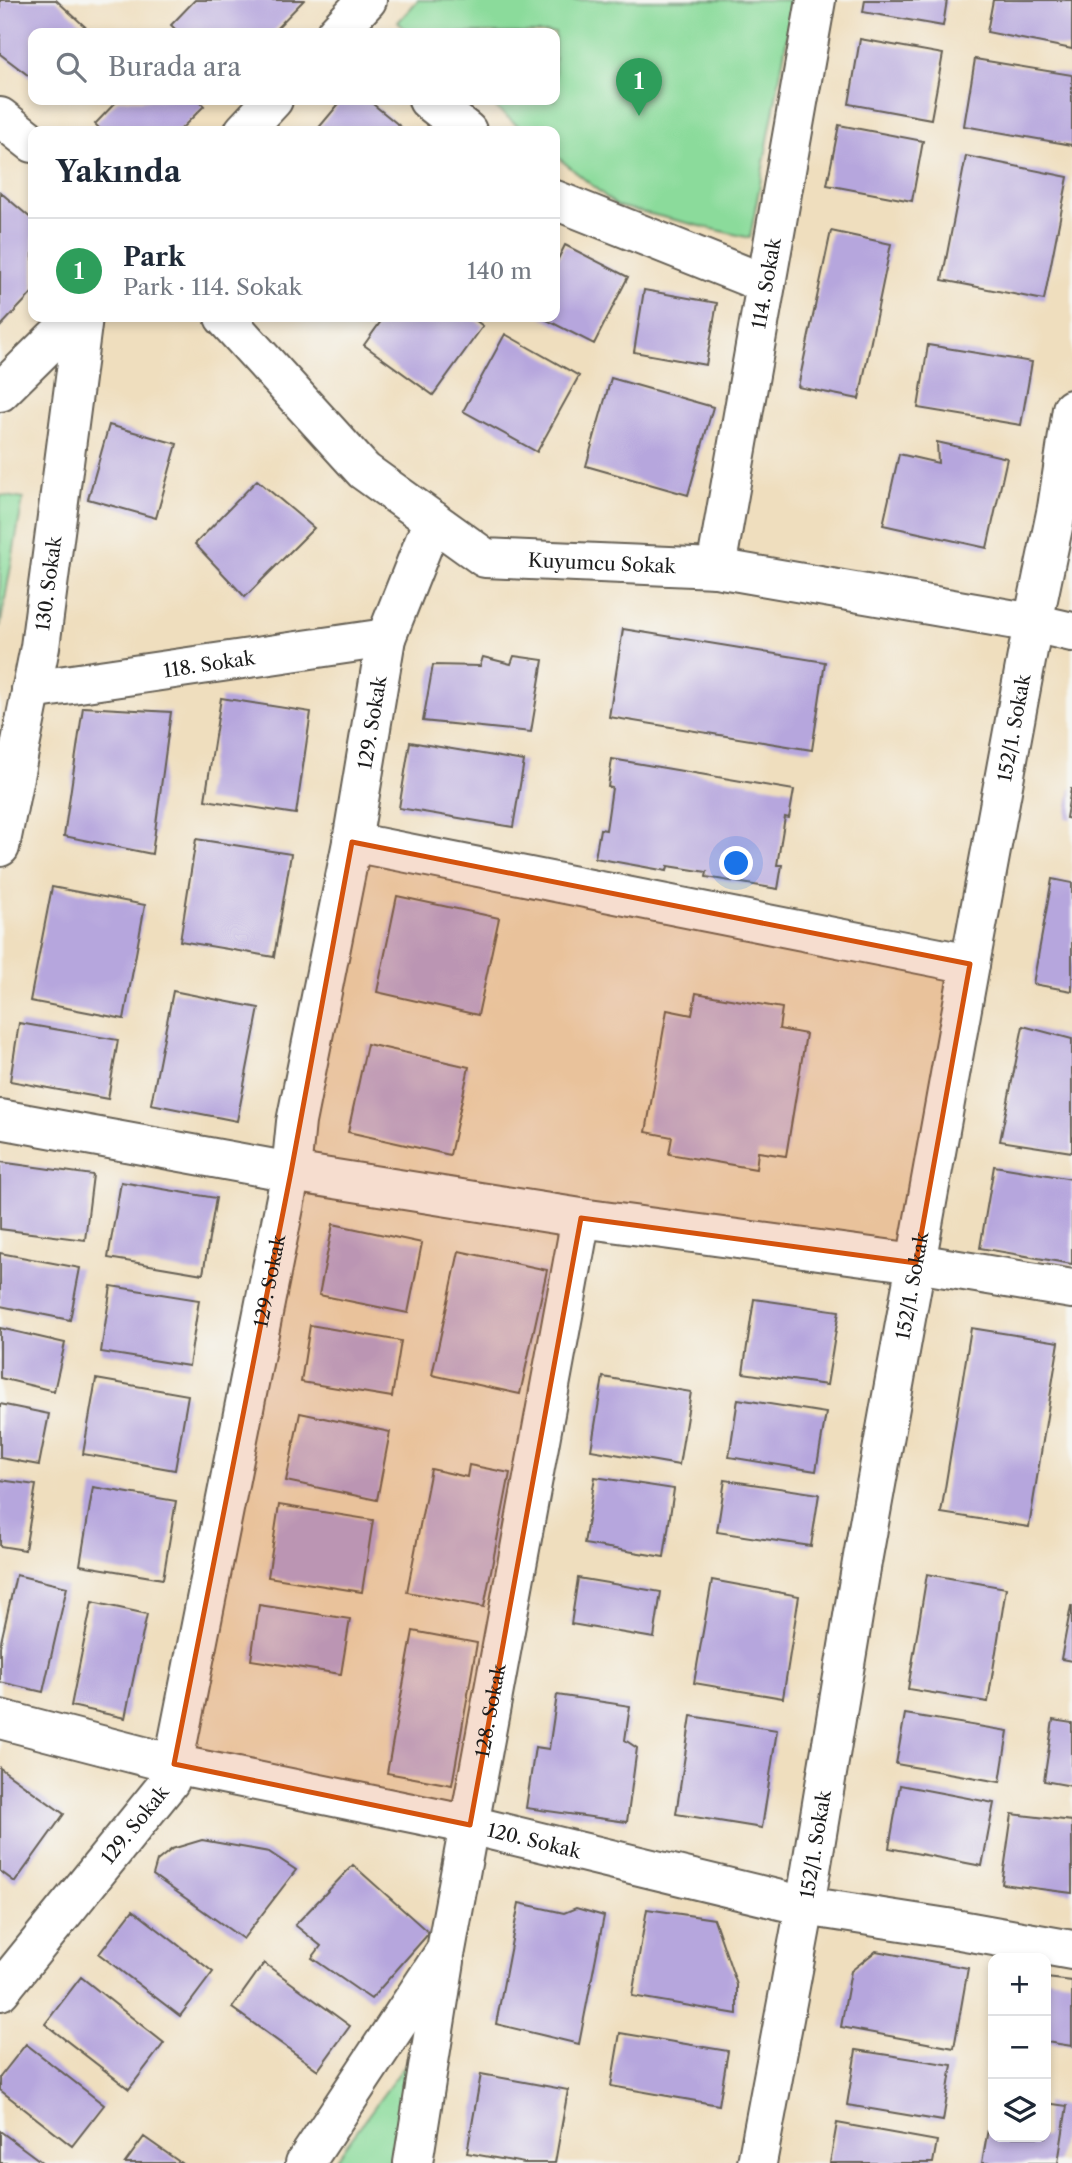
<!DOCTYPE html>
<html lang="tr">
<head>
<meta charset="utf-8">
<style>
  :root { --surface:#fff; --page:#f6f6f7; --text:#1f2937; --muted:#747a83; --line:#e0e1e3; --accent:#c8321e }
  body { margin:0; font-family:"Libre Caslon Text",serif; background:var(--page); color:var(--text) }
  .controls { position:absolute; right:21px; bottom:21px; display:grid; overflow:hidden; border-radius:14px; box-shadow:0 4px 10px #0003 }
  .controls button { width:63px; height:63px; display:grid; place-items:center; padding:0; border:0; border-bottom:2px solid var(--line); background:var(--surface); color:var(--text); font:35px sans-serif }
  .you { position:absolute; left:737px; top:864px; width:24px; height:24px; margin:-18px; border:5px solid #fff; border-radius:50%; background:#1a73e8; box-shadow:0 0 0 10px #1a73e833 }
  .badge { display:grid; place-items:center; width:46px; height:46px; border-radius:50%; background:var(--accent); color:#fff; font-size:23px; font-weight:700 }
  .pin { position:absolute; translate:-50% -58px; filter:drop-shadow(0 2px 4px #0008) }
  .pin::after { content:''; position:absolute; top:37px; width:24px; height:21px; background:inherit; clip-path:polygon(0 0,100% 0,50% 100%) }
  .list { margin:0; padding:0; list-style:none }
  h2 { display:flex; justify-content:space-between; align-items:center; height:91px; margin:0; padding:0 28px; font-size:30px }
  h2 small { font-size:23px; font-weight:400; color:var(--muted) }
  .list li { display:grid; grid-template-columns:46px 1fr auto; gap:21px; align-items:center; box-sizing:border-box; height:105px; padding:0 28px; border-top:2px solid var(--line) }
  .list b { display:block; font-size:26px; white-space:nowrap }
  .list p { margin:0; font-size:23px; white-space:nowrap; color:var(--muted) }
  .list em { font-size:23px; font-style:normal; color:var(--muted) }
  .icon { flex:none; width:38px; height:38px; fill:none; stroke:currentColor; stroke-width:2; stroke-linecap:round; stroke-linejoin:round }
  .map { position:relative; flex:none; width:1072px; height:2163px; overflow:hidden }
  .search { position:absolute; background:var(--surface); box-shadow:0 4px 10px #0003; left:28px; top:28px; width:532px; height:77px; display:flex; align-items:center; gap:18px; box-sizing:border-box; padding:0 24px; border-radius:14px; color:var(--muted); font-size:26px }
  .panel { position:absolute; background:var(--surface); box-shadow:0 4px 10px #0003; left:28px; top:126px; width:532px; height:196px; border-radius:14px }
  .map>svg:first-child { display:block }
  .green { fill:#8bdb9b; stroke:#547c5c; stroke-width:2 }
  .building { fill:#b6a6dd }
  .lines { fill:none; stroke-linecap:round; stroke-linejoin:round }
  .minor-casing { stroke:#666055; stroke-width:42 }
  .minor { stroke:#fff; stroke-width:38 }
  .marked { fill:#d4530e; fill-opacity:0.2; stroke:#d4530e; stroke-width:5; stroke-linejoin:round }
  .labels { text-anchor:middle; stroke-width:5; stroke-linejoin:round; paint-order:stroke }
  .street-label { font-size:19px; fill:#1c1c1c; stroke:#f6f6f2 }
</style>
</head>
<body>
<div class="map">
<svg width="1072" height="2163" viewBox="0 0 1072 2163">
  <rect width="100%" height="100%" fill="#f6f6f2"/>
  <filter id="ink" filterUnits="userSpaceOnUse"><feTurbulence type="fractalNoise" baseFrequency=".0143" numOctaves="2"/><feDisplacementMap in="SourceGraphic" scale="14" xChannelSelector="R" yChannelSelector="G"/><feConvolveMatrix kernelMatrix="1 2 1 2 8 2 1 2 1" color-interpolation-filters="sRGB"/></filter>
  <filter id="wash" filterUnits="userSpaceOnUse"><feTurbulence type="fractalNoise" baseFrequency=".00686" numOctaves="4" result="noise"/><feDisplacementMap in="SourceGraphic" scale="28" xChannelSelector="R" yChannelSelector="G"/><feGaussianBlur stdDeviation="1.57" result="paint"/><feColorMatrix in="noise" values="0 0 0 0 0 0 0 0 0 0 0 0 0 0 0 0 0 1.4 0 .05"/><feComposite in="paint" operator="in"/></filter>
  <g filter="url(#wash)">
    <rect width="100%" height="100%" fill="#efdebe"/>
    <!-- green -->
    <path class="green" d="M418,0H794L750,238L617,206L555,155V131H525L486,100H555V33H409L398,22Z
      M0,495L23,499L0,627Z
      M413,2054L397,2163H333Z"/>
    <g id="blocks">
      <!-- building -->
      <path class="building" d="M0,0H56L92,33H33V79L0,54Z
        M195,0H304L272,33H179L171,25Z
        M865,0H947L943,26L863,12Z
        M993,0H1072V49L987,32Z
        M860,39L943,54L931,119L849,104Z
        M975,59L1072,75V145L964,126Z
        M118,100H198L204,106L179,131H102L95,124Z
        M342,100H368L406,131H316Z
        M839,125L923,141L912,201L827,185Z
        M966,156L1068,177L1044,300L942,280Z
        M0,192L33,220V292L0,327Z
        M831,231L891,244L859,399L798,387Z
        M565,245L628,277L594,344L541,317H555V265Z
        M644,290L717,303L706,365L634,352Z
        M384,317H471L483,326L433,395L364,345Z
        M505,334L579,376L537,452L463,411Z
        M928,345L1032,362L1021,425L918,408Z
        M611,378L713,407L688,495L586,466Z
        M109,425L177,444L156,518L88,499Z
        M937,442L1007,458L987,548L883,525L899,454L938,463Z
        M257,480L314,528L245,597L195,544Z
        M623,629L825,662L812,750L609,717Z
        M514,656L543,660L531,732L423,721L433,665L480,666L483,657L511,664Z
        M221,698L311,712L296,814L205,800Z
        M83,707L171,712L152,854L64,836Z
        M410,742L524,761L513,827L399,808Z
        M612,759L794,790L789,818L785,817L777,865H782L778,889L706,877L707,872L668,866L667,871L595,858L600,829L606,830L612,788L608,787Z
        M1071,789H1072V819L1066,818Z
        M196,839L291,854L274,957L180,941Z
        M1052,879L1072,883V991L1033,984Z
        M52,887L145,905L124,1019L30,1001Z
        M397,896L499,918L478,1015L377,992Z
        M173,991L259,1008L237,1121L151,1104Z
        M696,993L782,1008L779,1029L806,1034L786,1156L758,1152L756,1169L669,1154L672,1137L646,1132L667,1010L692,1015Z
        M19,1023L118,1040L108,1099L10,1081Z
        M1023,1026L1072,1039V1152L1000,1141Z
        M367,1044L469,1067L450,1155L348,1132Z
        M0,1162L93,1175L85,1240L0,1229Z
        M994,1166L1072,1179V1264L980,1248Z
        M121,1182L216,1198L203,1274L108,1258Z
        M333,1224L422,1243L408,1313L319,1295Z
        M459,1251L547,1270L520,1394L432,1375Z
        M0,1253L80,1268L70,1320L0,1306Z
        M111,1286L199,1300L189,1366L101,1352Z
        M754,1299L839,1311L827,1385L743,1373Z
        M310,1325L401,1341L392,1397L301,1382Z
        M0,1328L65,1343L54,1391L0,1378Z
        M971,1328L1059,1342L1029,1527L941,1513Z
        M603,1377L691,1392L679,1465L591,1450Z
        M96,1379L188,1395L175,1470L83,1454Z
        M738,1399L826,1413L816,1471L729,1457Z
        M0,1404L49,1414L39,1465L0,1458Z
        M300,1413L390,1432L377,1500L286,1481Z
        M469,1465L510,1473L484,1607L407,1592L431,1469L467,1477Z
        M595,1477L674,1489L664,1557L584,1544Z
        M0,1480L36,1485L25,1550L0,1546Z
        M725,1480L819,1494L811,1546L717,1532Z
        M93,1487L176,1501L163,1579L80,1565Z
        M279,1505L373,1520L362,1592L268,1577Z
        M927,1574L1006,1588L988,1702L908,1689Z
        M16,1575L67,1587L43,1692L0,1682V1646Z
        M578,1578L661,1592L654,1638L571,1624Z
        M712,1580L799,1596L783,1698L694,1683Z
        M92,1602L147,1614L125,1718L71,1706Z
        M259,1605L350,1619L341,1674L251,1660Z
        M1071,1606H1072V1661L1061,1659Z
        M413,1631L477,1643L452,1785L387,1773Z
        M557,1695L630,1706L625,1740L637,1748L627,1822L526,1808L535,1747L549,1749Z
        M905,1714L1008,1731L1000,1782L896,1764Z
        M691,1716L777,1730L762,1828L676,1814Z
        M1053,1720L1072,1723V1786L1044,1781Z
        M0,1768L64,1814L15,1882L0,1871Z
        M900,1785L994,1803L982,1866L889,1848Z
        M1012,1814L1072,1821V1893L1002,1884Z
        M202,1840L269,1852L296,1870L243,1939L153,1875L157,1861L172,1849Z
        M353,1865L429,1933L371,1999L312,1958L321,1946L295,1925Z
        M519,1903L564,1913L576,1908L604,1916L579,2044L496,2024Z
        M647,1909L714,1919L737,1985V2014L632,1996Z
        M133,1910L213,1972L180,2016L99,1954Z
        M876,1951L968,1968L954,2048L841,2027L851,1971Z
        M264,1963L350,2026L318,2070L232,2008Z
        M81,1977L164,2043L129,2089L45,2024Z
        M1046,1978L1072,1981V2046L1046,2042Z
        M620,2033L728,2051L719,2105L611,2086Z
        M26,2044L104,2105L72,2146L0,2090V2077Z
        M856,2050L952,2065L943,2121L847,2105Z
        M481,2074L568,2090L555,2163H524L467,2153Z
        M1046,2103L1067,2106L1058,2163H982L992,2106L993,2137H1046Z
        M837,2123L937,2141L933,2163H830Z
        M0,2131L43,2163H0Z
        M144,2137L181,2163H125Z"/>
    </g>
  </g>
  <g filter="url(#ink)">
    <use href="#blocks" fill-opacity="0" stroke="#666055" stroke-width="2"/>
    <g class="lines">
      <defs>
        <g id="minor">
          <path d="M336,33L367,0"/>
          <path d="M428,100L467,131"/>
          <path d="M0,117L33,143"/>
          <path d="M244,131L273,100"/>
          <path d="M555,200L766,284"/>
          <path id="s1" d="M224,317L364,471L485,558L716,568L1033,623L1072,632"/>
          <path d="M0,392L76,317"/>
          <path id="s2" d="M716,568L816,0"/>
          <path id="s3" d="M31,690L386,638"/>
          <path d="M352,842L970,964"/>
          <path id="s4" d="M0,847L40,647L83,317"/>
          <path d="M0,1119L291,1172L581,1218L916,1263L1072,1289"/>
          <path id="s5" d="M0,1719L174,1764L470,1825L805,1906L960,1930L1072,1950"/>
          <path id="s6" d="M0,1991L170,1781L291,1172L296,1122L352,842L386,638L433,520"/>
          <path id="s7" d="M305,2163L446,1950L581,1218"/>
          <path d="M413,2163L445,1961"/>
          <path id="s8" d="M757,2163L805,1906L862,1562L970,964L1033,623L1057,508L1072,409"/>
        </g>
      </defs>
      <!-- minor casing -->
      <use href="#minor" class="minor-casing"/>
      <!-- minor -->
      <use href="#minor" class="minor"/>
    </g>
  </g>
  <!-- marked area -->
  <path class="marked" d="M352,842L970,964L916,1263L581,1218L470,1825L174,1764L291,1172Z"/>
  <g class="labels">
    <!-- street labels -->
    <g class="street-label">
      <text dy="7" stroke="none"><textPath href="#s2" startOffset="289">114. Sokak</textPath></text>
      <text dy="7" stroke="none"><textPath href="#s1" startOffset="474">Kuyumcu Sokak</textPath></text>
      <text dy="7" stroke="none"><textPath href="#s4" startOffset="268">130. Sokak</textPath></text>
      <text dy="7" stroke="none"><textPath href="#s3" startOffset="180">118. Sokak</textPath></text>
      <text dy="7" stroke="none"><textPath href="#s6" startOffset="1348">129. Sokak</textPath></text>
      <text dy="7" stroke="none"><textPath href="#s8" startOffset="1458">152/1. Sokak</textPath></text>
      <text dy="7" stroke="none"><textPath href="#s6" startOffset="780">129. Sokak</textPath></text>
      <text dy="7" stroke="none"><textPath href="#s8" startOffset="891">152/1. Sokak</textPath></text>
      <text dy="7" stroke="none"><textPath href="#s7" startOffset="499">128. Sokak</textPath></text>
      <text dy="7" stroke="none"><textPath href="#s6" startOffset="214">129. Sokak</textPath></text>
      <text dy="7" stroke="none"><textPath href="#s5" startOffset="548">120. Sokak</textPath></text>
      <text dy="7" stroke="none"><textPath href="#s8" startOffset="324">152/1. Sokak</textPath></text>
    </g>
  </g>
</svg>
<div class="controls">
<button>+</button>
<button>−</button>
<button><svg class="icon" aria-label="layers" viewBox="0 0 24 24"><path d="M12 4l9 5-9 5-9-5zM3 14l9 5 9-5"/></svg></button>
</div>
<div class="you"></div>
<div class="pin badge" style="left:639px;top:116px;background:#2e9e5b">1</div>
<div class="search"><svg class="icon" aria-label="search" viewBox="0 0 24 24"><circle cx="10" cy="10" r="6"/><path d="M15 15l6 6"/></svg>Burada ara</div>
<section class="panel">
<h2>Yakında<small></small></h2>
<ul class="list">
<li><span class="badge" style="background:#2e9e5b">1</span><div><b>Park</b><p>Park · 114. Sokak</p></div><em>140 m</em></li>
</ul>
</section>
</div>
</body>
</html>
